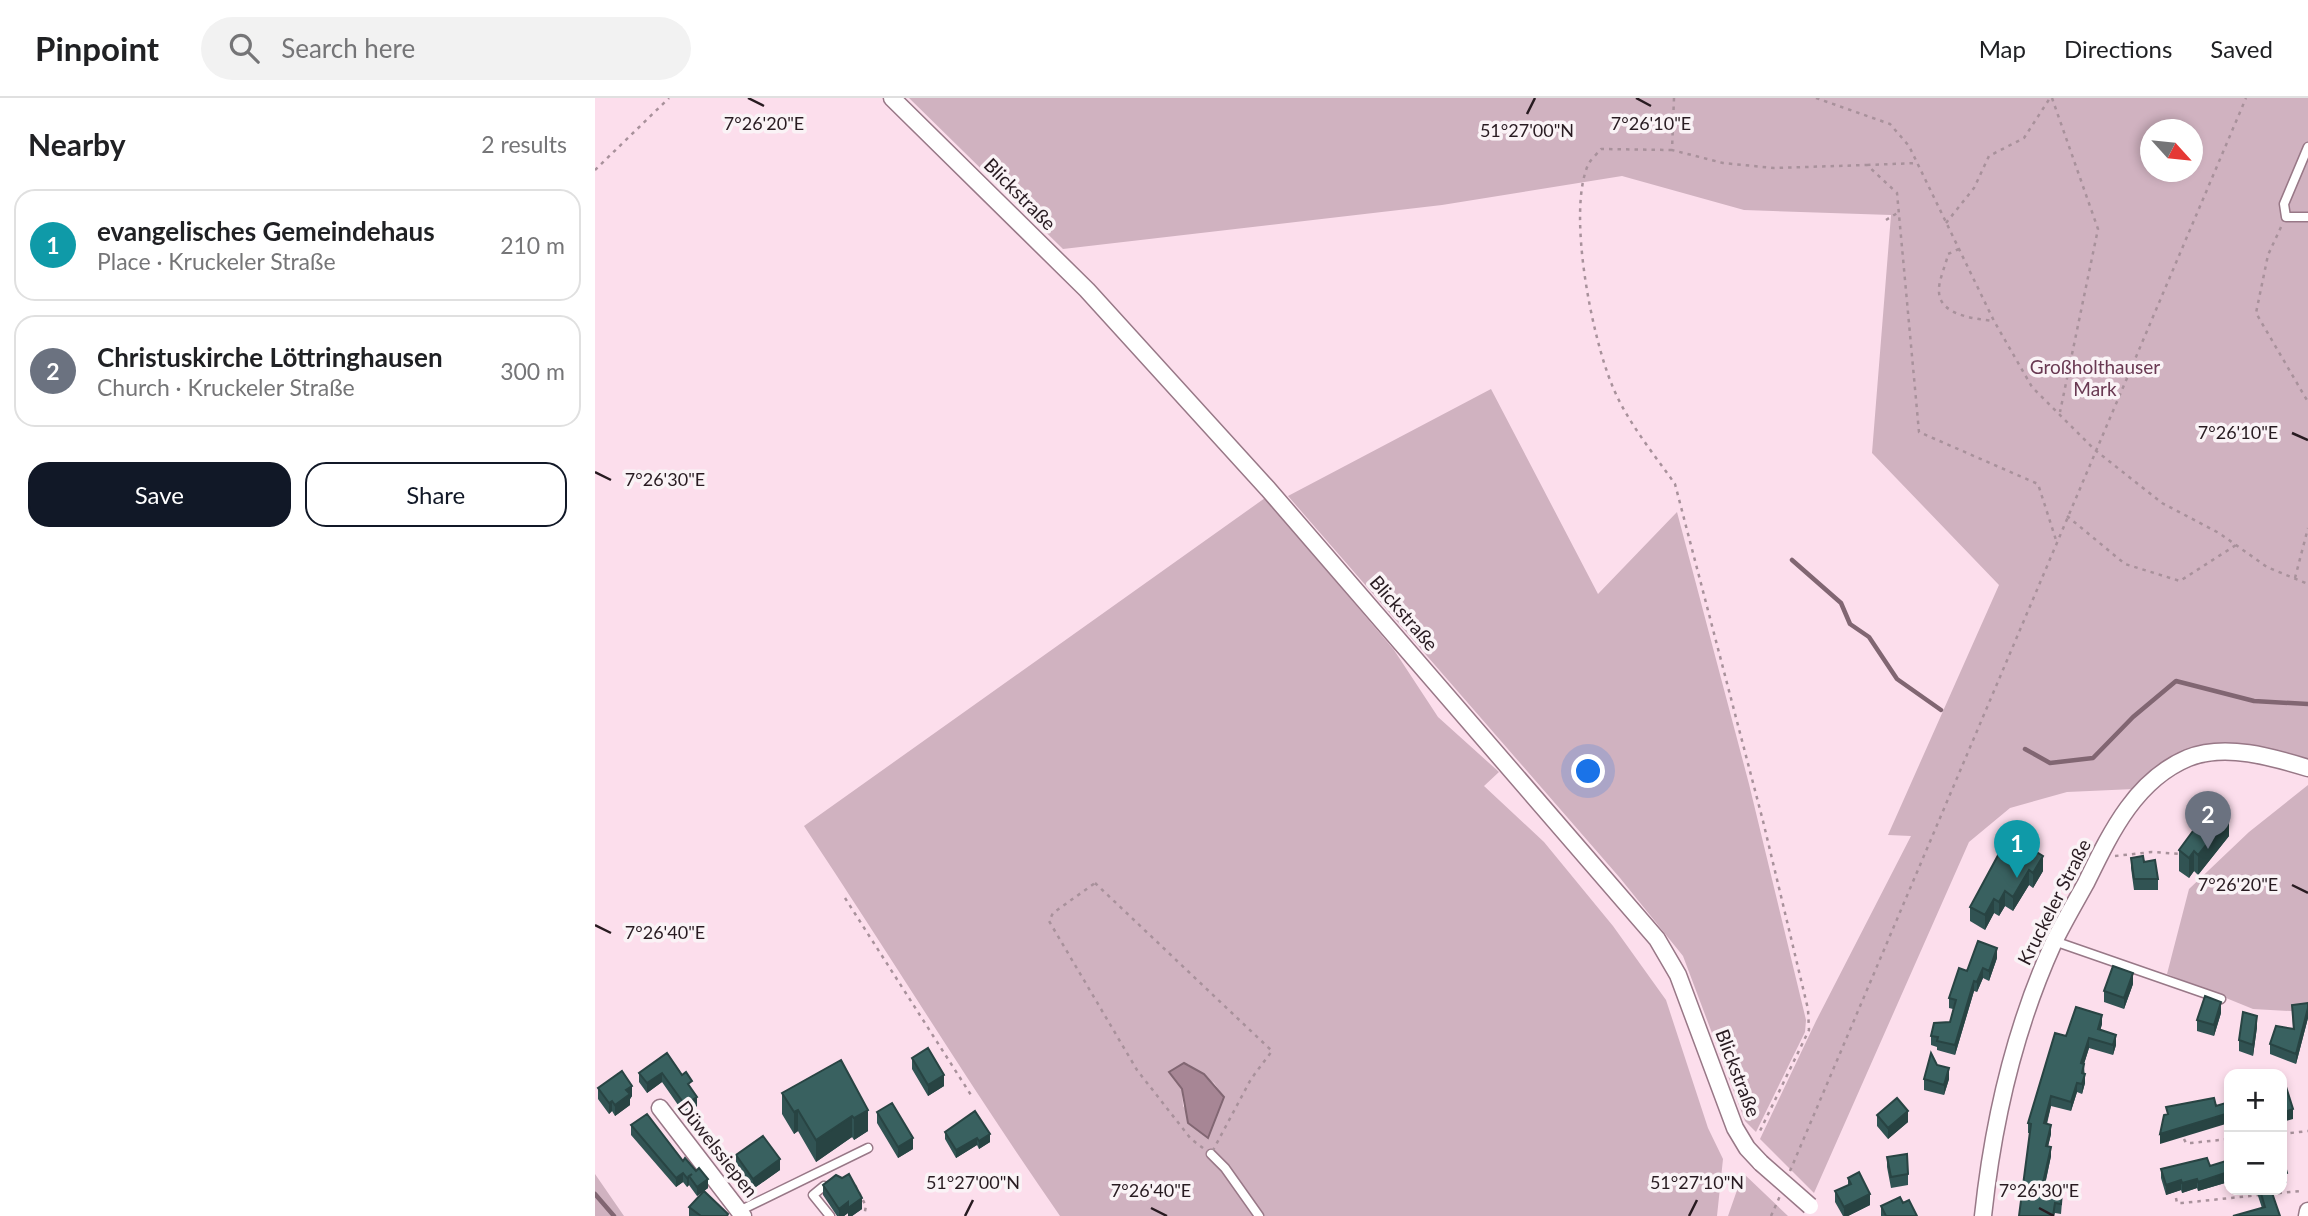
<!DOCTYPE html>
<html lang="en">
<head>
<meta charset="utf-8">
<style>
  :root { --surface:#fff; --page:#f2f2f2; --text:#202124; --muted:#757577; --line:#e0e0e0; --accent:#111827 }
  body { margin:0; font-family:Lato,sans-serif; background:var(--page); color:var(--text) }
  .controls { position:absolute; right:21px; bottom:21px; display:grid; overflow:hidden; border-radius:14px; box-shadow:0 4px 10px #0003 }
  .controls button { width:63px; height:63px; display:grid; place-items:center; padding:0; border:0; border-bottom:2px solid var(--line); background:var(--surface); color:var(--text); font:35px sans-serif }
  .compass { position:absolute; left:1545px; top:21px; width:63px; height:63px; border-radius:50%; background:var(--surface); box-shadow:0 4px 10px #0003; rotate:117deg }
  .you { position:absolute; left:994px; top:674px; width:24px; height:24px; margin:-18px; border:5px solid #fff; border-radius:50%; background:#1a73e8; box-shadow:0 0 0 10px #1a73e833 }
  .badge { display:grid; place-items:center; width:46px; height:46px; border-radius:50%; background:var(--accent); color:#fff; font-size:23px; font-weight:700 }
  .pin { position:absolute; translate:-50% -58px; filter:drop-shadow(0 2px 4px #0008) }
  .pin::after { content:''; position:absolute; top:37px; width:24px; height:21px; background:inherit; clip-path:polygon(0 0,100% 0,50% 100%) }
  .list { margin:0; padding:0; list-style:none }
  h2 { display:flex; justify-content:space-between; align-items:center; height:91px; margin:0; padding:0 28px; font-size:30px }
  h2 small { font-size:23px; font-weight:400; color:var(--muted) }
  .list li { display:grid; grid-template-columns:46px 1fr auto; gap:21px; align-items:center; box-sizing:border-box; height:112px; margin:0 14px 14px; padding:0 14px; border:2px solid var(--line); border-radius:21px }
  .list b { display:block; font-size:26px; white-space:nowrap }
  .list p { margin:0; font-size:23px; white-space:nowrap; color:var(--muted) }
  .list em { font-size:23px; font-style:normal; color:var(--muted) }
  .actions { display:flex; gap:14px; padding:21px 28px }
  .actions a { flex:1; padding:16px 0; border:2px solid var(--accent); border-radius:21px; text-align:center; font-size:24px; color:var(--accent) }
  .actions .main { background:var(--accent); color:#fff }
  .icon { flex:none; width:38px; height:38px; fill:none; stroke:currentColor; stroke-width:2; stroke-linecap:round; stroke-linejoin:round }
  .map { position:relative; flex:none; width:1713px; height:1118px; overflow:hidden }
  header { display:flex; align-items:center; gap:42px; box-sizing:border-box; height:98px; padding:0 35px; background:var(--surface); border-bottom:2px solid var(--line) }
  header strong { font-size:33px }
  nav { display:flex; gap:38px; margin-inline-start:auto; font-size:24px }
  .search { width:490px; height:63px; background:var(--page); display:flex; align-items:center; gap:18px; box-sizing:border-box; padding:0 24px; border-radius:38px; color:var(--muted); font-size:26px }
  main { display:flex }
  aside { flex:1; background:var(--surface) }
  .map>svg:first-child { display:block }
  .green { fill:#d0b2c0; fill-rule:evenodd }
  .water { fill:#a78695; stroke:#816672; stroke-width:2 }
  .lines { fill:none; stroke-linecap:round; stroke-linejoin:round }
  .stream { stroke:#816672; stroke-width:4.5 }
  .service-casing { stroke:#987887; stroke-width:11 }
  .minor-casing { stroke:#987887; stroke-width:19 }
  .path { stroke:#a8919b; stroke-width:2.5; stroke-dasharray:3.5 5; stroke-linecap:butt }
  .service { stroke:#fff; stroke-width:8 }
  .minor { stroke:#fff; stroke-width:16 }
  .minor-bridge-casing { stroke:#987887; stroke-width:19; stroke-linecap:butt }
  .minor-bridge { stroke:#fff; stroke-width:16 }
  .wall { fill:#315353 }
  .shaded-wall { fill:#284443 }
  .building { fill:#396160; stroke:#284443; stroke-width:2 }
  .ticks { fill:none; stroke:#281b21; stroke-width:2.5 }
  .labels { text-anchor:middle; stroke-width:7; stroke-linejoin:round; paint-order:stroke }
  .street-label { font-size:19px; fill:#281b21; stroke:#faf3f6 }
  .park-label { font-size:19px; fill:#693952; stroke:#faf3f6 }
  .ticks-label { font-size:18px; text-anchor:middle; fill:#281b21; stroke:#faf3f6; stroke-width:7; stroke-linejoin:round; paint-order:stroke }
</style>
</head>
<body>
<header>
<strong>Pinpoint</strong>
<div class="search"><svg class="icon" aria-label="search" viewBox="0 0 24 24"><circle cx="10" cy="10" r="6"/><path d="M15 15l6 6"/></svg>Search here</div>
<nav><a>Map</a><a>Directions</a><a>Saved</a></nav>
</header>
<main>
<aside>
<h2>Nearby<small>2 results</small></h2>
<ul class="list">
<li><span class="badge" style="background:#0f9aa8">1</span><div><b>evangelisches Gemeindehaus</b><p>Place · Kruckeler Straße</p></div><em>210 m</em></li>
<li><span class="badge" style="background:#6b7280">2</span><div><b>Christuskirche Löttringhausen</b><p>Church · Kruckeler Straße</p></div><em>300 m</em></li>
</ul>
<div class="actions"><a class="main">Save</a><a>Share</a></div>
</aside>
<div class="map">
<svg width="1713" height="1118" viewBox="0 0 1713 1118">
  <rect width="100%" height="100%" fill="#fcdeec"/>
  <!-- green -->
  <path class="green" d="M314,0H1713V666L1635,650L1539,691L1472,694L1415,710L1374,744L1219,1095L1165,1041L1221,923L1316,738L1293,737L1404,487L1277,355L1296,117L1149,112L1027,78L847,107L468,151ZM1556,32H1598V74H1556Z
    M896,291L1003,496L1082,414L1154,686L1211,922L1210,934L1161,1034L1150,1023L1088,858L1025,780L693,398Z
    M670,400L799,552L843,619L904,674L889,688L949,744L1018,828L1071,902L1113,1030L1128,1061L1122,1118H465C376,990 295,857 209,728ZM593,966L619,985L629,999L613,1040L588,1008L587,991L574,974Z
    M1713,687V914L1658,911L1572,876L1594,791L1654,734Z
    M1148,1075L1193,1118H1133Z
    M0,1076L29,1118H0Z"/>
  <!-- water -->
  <path class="water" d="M589,965L609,976L629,999L613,1040L593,1025L587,991L574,974Z"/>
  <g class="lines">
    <!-- stream -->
    <path class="stream" d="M1197,462L1246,505L1255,526L1274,539L1302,581L1346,612
      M1430,651L1455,665L1498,660L1538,619L1581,583L1659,603L1713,606
      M0,1096L19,1118"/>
    <defs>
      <path id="service" d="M1713,49L1689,106L1691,119H1713
        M1459,843L1626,901
        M616,1056L630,1070L664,1118
        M229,1088L218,1097L235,1118
        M144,1113L273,1050"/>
      <path id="minor" d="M297,0L492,192L673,391L1062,841L1083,877L1140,1030L1152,1050L1166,1065
        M65,1010L148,1118
        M1388,1118C1398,1024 1419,932 1458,846C1468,825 1480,805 1491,785C1515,736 1540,682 1593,660C1630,645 1677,659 1713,670
        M1712,1118L1713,1113"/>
    </defs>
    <!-- service casing -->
    <use href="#service" class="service-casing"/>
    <!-- minor casing -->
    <use href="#minor" class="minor-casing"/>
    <!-- path -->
    <path class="path" d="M1079,0L1077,52L1128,65L1179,70L1272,67L1302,95L1324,334L1443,386L1461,442
      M1221,0L1295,26L1314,48L1399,223L1437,289L1500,352L1567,405L1624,435L1672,469L1713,486
      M1457,0L1503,131L1465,314
      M1077,52L1006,51C1002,56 995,62 993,67C972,115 997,239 1017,287C1031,322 1058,355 1080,386L1168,723L1213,911L1214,932L1163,1037
      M1272,67L1322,65
      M0,72L74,0
      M1291,122L1304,114
      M1351,125L1379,90L1394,58L1429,40L1455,0
      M1686,129L1673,157L1661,215L1713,304
      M1364,151L1353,156C1351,167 1343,183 1344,194C1345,218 1382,221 1399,223
      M1472,418L1530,466L1585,483L1641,447
      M1700,480L1713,430
      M1520,758L1557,754L1587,756
      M500,785L677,953L656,981L616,1056L596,1041L542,972L454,823L458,815Z
      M250,800L376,997
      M1687,1036L1713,1033
      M1589,1041L1591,1045H1596L1634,1041
      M1195,1073L1651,0
      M260,1087L271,1108L269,1118
      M1675,1096L1706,1093
      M1581,1100L1582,1105H1587L1665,1097
      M1176,1118L1185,1098"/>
    <!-- service -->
    <use href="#service" class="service"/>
    <!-- minor -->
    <use href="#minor" class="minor"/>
    <defs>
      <path id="minor-bridge" d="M1166,1065L1215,1108"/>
    </defs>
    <!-- minor-bridge casing -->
    <use href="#minor-bridge" class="minor-bridge-casing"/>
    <!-- minor-bridge -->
    <use href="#minor-bridge" class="minor-bridge"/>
  </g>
  <!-- wall -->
  <path class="wall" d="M1604,714L1634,738L1603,777L1599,773L1594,780L1584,773V752L1604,725Z
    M1414,737L1448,773L1438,790L1434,787L1418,813L1410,808L1404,818L1399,815L1390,832L1375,823V809Z
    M1536,760L1549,764L1563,781V792H1539L1536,770Z
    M1402,860L1394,883L1388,880L1382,894L1379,893L1360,957L1342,952V949L1336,947V938L1355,924L1358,911L1354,910V900L1372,873Z
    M1538,886L1529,911L1509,904V893Z
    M1713,905V920L1701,966L1675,956V946L1698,931L1697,907Z
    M1626,915L1619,938L1602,933V922Z
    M1507,926L1505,932L1521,947L1518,957L1494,950L1489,966L1490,985L1487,996L1482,994L1476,1013L1456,1008L1452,1026L1456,1036L1453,1048L1456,1058L1450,1087L1467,1104L1466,1116L1460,1115L1459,1118H1424L1435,1035H1433V1025L1471,938Z
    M1662,929L1658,958L1644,953V942Z
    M72,955L97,991L102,1008L90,1017L67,984L52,995L44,984V975Z
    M317,960L349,988L333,998L317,971Z
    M246,962L273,1033L259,1042L257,1039L221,1064L203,1033L199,1036L187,1016V995Z
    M1342,967L1354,981L1349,997L1329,992V981Z
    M3,990L37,998L35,1001V1007L20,1018L17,1013L14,1016L3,1001Z
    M380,1013L395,1044L384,1051L382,1047L361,1060L350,1041V1034Z
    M282,1014L318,1051L303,1060L282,1025Z
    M1282,1017L1313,1024L1293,1041L1282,1028Z
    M36,1027L113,1090L102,1098L94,1087L92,1089L88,1084L81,1089L36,1037Z
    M141,1057L185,1072L158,1091L141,1068Z
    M1292,1059L1313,1076V1087L1296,1090L1292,1069Z
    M1634,1062V1089L1631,1090L1630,1085L1603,1093L1602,1090L1587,1095L1586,1092L1571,1097L1566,1080V1071L1615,1068Z
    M1253,1080L1275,1107L1253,1118H1248L1240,1104V1093L1253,1087Z
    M228,1087L267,1111L257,1118H253V1115L249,1118H242L228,1097Z
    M1661,1092H1676L1685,1118L1667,1110Z
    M1308,1105L1322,1118H1286V1108Z
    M94,1109L133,1118H94Z"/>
  <!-- shaded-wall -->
  <path class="shaded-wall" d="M1634,718V738L1603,777V757Z
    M1599,753V773L1594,780V760Z
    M1448,758V773L1438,790V775Z
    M1434,772V787L1418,813V799Z
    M1410,793V808L1404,818V804Z
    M1399,801V815L1390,832V817Z
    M1402,850V860L1394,883V873Z
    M1388,870V880L1382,894V884Z
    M1538,875V886L1529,911V900Z
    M1379,883V893L1360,957V947Z
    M1626,904V915L1619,938V927Z
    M1713,910V920L1701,966V956Z
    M1507,917V926L1503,941V931Z
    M1662,918V929L1658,958V947Z
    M1521,937V947L1518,957V947Z
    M1494,940V950L1486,975V965Z
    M1354,970V981L1349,997V987Z
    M67,975V984L52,995V985Z
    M1490,976V985L1487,996V986Z
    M349,977V988L333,998V987Z
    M1482,985V994L1476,1013V1004Z
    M37,988V998L35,1001V1007L20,1018V1007L31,992Z
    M1456,998V1008L1449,1035V1025Z
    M102,999V1008L90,1017V1007Z
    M17,1003V1013L14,1016V1005Z
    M1698,1011V1021L1687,1024V1015Z
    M203,1012V1033L199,1036V1014Z
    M273,1012V1033L259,1042V1020Z
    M1313,1013V1024L1293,1041V1030Z
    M1634,1015V1025L1565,1046V1036Z
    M257,1018V1039L221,1064V1042Z
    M1456,1027V1036L1451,1057V1048Z
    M395,1036V1044L384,1051V1043Z
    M318,1040V1051L303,1060V1049Z
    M382,1040V1047L361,1060V1052Z
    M1456,1049V1058L1448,1095V1085Z
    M185,1061V1072L158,1091V1081Z
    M88,1075V1084L81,1089V1080Z
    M1630,1075V1085L1603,1093V1084Z
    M1692,1075V1085L1687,1086V1077Z
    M94,1078V1087L92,1089V1080Z
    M113,1081V1090L102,1098V1089Z
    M1602,1081V1090L1587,1095V1085Z
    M1586,1082V1092L1571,1097V1087Z
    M1275,1096V1107L1253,1118H1249V1109Z
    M267,1100V1111L257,1118H253V1115L249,1118H244V1111L253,1104Z"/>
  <!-- building -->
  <path class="building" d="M1617,704L1634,718L1603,757L1599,753L1594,760L1584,752L1609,718L1604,714L1611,706L1613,708Z
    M1414,737L1448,758L1438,775L1434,772L1418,799L1410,793L1404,804L1399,801L1390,817L1375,809Z
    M1548,758L1549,764L1560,762L1563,781H1539L1536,760Z
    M1383,843L1402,850L1394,873L1388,870L1382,884L1379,883L1360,947L1342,943L1343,939L1336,938L1339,925L1355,924L1361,902L1354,900L1364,870L1372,873Z
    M1518,868L1538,875L1529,900L1509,893Z
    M1610,898L1626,904L1619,927L1602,922Z
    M1713,905V910L1701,956L1675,946L1681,928L1699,931L1697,907Z
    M1481,909L1507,917L1503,931L1521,937L1518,947L1494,940L1486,965L1489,966L1487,975L1490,976L1487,986L1482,985L1476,1004L1456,998L1449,1025L1456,1027L1451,1048L1456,1049L1448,1085L1456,1093L1467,1094L1466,1106L1460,1105L1458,1118H1424L1436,1026L1433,1025L1460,935L1471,938Z
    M1648,914L1662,918L1658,947L1644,942Z
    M333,950L349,977L333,987L317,960Z
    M72,955L87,977L91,974L97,983L93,986L102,999L90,1007L67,975L52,985L44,975Z
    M1336,955L1342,967L1354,970L1349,987L1329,981Z
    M246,962L273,1012L259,1020L257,1018L221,1042L203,1012L199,1014L187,995Z
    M27,973L37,988L31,992L35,996L20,1007L17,1003L14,1005L3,990Z
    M1687,976L1698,1011L1687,1015Z
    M1302,1000L1313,1013L1293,1030L1282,1017Z
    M1619,1000L1621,1008L1634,1004V1015L1565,1036L1569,1017L1573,1016L1571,1009Z
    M297,1005L318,1040L303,1049L282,1014Z
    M380,1013L395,1036L384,1043L382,1040L361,1052L350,1034Z
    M52,1016L88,1063L90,1060L101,1073L104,1070L113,1081L102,1089L94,1078L97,1076L92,1080L88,1075L81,1080L36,1027Z
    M168,1038L185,1061L158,1081L141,1057Z
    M1312,1056L1313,1076L1296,1079L1292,1059Z
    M1687,1057L1692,1075L1687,1077Z
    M1612,1060L1615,1068L1634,1062V1080H1631L1630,1075L1603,1084L1602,1081L1587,1085L1586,1082L1571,1087L1566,1071Z
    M1264,1074L1275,1096L1249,1109L1240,1093L1256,1086L1253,1080Z
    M254,1076L267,1100L253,1110V1104L244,1111L228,1087L241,1077L247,1080Z
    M1665,1092H1676L1685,1118H1638L1670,1109Z
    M109,1093L133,1116L132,1118H106L94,1109Z
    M1305,1099L1308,1105L1314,1102L1322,1118H1291L1286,1108Z"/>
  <!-- ticks -->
  <path class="ticks" d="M153,0L169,8M1041,0L1056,8M932,16L940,0M1697,335L1713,342M0,374L16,382M1697,787L1713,795M0,827L16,835M556,1110L572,1118M1444,1110L1459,1118M370,1118L378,1102M1094,1118L1102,1102"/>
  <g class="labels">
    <!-- street labels -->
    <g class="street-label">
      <text transform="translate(425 96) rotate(45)" y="7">Blickstraße</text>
      <text transform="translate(809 515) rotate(49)" y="7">Blickstraße</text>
      <text transform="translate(1459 804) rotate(-63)" y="7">Kruckeler Straße</text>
      <text transform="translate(1143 975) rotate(69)" y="7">Blickstraße</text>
      <text transform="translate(123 1051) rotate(52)" y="7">Düwelssiepen</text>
    </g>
    <!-- park labels -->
    <g class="park-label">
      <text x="1500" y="276">Großholthauser<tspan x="1500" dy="22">Mark</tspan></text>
    </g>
  </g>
  <g class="ticks-label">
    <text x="169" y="32">7°26'20"E</text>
    <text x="1056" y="32">7°26'10"E</text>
    <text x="932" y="39">51°27'00"N</text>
    <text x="1643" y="341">7°26'10"E</text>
    <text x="70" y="388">7°26'30"E</text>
    <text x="1643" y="793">7°26'20"E</text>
    <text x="70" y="841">7°26'40"E</text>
    <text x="378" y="1091">51°27'00"N</text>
    <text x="1102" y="1091">51°27'10"N</text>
    <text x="556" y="1099">7°26'40"E</text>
    <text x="1444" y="1099">7°26'30"E</text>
  </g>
</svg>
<div class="controls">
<button>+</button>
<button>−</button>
</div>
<svg class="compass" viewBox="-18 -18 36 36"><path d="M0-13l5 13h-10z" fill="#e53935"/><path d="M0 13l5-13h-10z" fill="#757577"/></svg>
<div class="you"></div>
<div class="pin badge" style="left:1422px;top:780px;background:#0f9aa8">1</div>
<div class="pin badge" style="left:1613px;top:751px;background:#6b7280">2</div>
</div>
</main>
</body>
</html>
